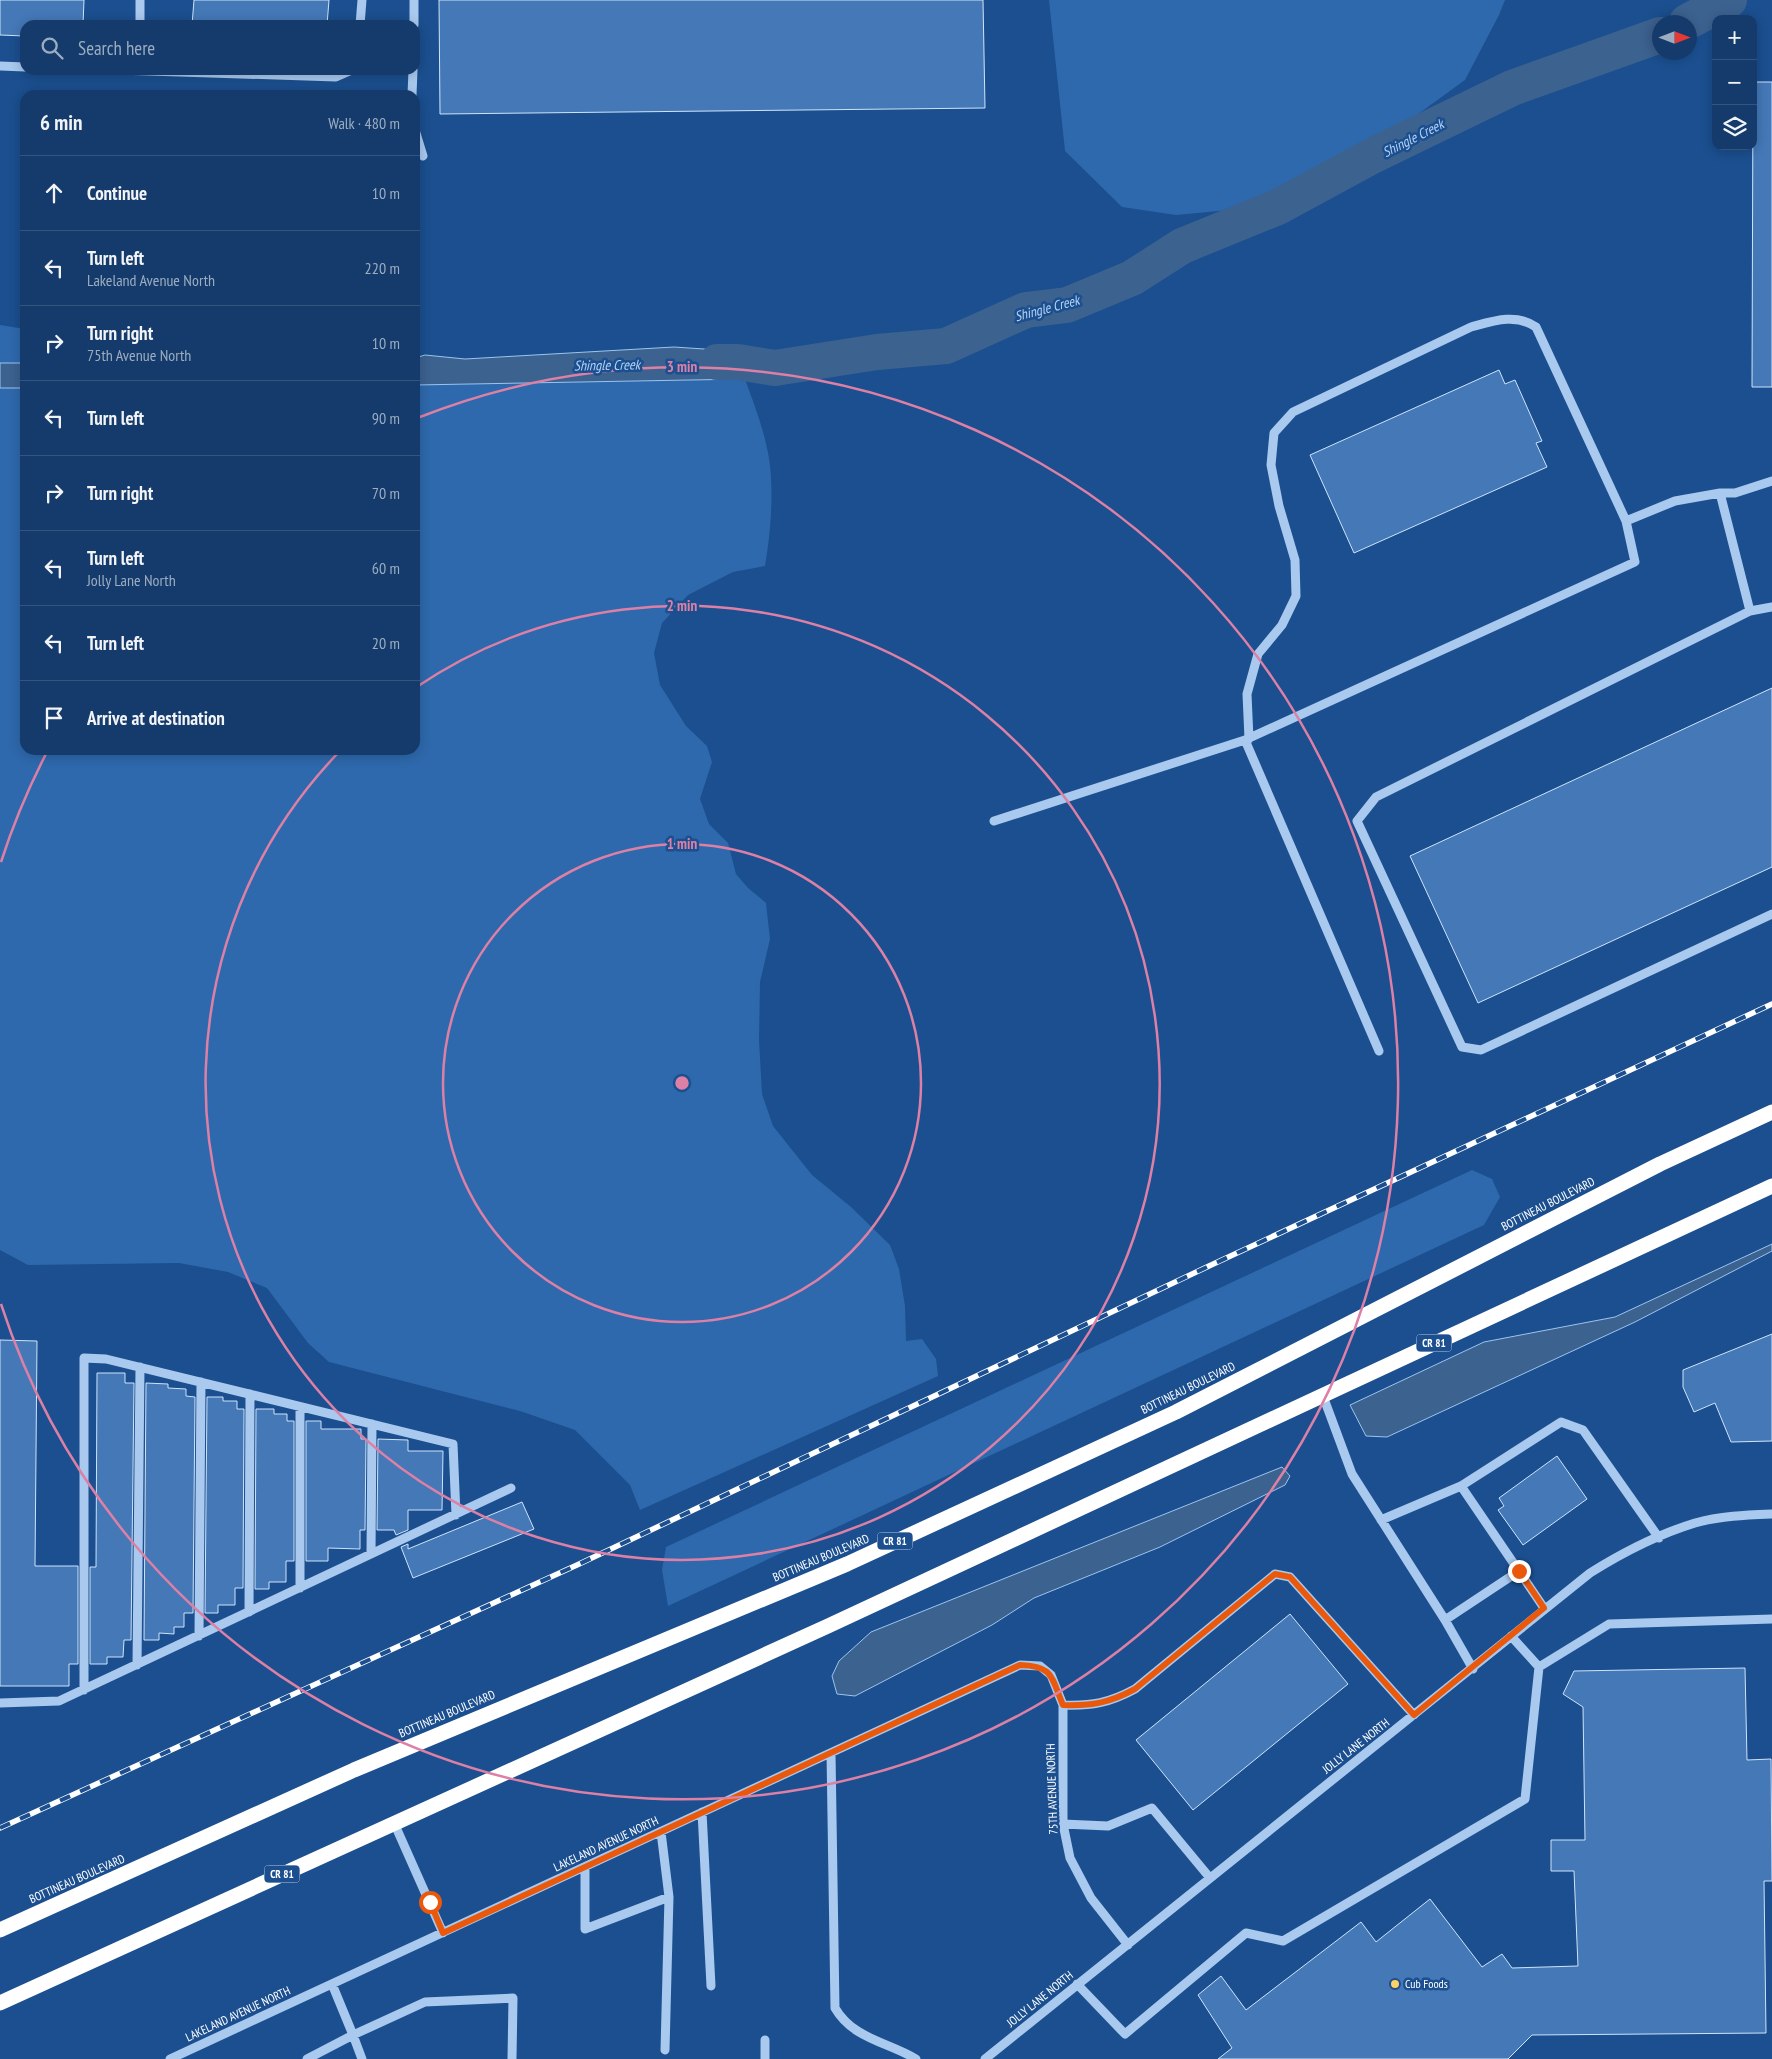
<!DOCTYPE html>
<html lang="en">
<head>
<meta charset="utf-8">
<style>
  :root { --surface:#143b6b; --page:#214673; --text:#f1f3f6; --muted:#9dadc1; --line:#33557e }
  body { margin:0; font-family:"PT Sans Narrow",sans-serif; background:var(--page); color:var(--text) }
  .controls { position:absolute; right:15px; top:15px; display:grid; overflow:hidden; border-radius:10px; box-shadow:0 2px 12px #0003 }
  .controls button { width:45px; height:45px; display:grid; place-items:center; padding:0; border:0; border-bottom:1px solid var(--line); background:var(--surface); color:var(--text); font:25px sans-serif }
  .compass { position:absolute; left:1652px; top:15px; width:45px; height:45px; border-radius:50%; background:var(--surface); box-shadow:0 2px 12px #0003; rotate:90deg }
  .stop { position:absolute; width:15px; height:15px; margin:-11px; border:4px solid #ea580c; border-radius:50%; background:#fff }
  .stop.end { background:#ea580c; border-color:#fff; box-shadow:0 1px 5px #0008 }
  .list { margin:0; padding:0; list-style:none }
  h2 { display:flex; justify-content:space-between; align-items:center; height:65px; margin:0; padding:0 20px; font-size:21px }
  h2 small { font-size:16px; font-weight:400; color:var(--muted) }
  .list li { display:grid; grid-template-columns:32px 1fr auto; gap:15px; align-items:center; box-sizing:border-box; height:75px; padding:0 20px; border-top:1px solid var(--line) }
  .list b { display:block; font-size:19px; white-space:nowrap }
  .list p { margin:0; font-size:16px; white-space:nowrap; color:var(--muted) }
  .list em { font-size:16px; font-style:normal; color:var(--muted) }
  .icon { flex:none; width:28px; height:28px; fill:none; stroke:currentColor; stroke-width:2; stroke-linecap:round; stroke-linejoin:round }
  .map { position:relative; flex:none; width:1772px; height:2059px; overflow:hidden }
  .search { position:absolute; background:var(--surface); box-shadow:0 2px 12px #0003; left:20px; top:20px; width:400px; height:55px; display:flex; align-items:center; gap:12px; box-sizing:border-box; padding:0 18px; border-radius:15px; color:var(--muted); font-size:19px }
  .panel { position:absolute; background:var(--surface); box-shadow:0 2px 12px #0003; left:20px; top:90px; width:400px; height:665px; border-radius:15px }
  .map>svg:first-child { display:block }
  .green { fill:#2e69ad }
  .water { fill:#3c6290; stroke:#9cc4f0 }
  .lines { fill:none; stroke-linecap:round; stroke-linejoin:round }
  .river { stroke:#3c6290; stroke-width:36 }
  .building { fill:#4478b7; stroke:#cfe3fa }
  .minor { stroke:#a9c9ee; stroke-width:9 }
  .highway { stroke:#fff; stroke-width:15 }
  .rail-casing { stroke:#fff; stroke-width:5.5 }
  .rail { stroke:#1b4f8f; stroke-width:4; stroke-dasharray:11; stroke-linecap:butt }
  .route { stroke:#ea580c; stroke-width:6 }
  .ring { fill:none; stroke:#dd80a5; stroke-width:2.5 }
  .poi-dot { fill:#ffd166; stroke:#1b4f8f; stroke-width:2 }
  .labels { text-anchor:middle; stroke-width:5; stroke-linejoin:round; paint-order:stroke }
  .shield { fill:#1b4f8f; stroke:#bbcadd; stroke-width:1 }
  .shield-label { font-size:11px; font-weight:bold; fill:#fff }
  .street-label { font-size:12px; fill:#fff; stroke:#1b4f8f }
  .poi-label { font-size:12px; fill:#fff; stroke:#1b4f8f; text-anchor:start }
  .water-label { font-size:14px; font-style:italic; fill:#b5d3f5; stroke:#1b4f8f }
  .centre { fill:#dd80a5; stroke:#1b4f8f; stroke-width:2.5 }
  .ring-label { font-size:15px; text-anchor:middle; font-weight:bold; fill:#dd80a5; stroke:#1b4f8f; stroke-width:5; stroke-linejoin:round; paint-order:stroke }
</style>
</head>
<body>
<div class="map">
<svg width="1772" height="2059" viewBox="0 0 1772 2059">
  <rect width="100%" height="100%" fill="#1b4f8f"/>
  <!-- green -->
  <path class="green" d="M1049,0H1505L1499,15L1465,80L1374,146L1229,210L1176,215L1122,207L1065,151Z
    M0,325L25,329V363H0Z
    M745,379C753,401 762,424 767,448C775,483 771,531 765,566L733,572L688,595L662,623L654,653L660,685L686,726L707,746L712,762L700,799L709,824L728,843L736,874L748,888L766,903L770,939L760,982L759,1040L762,1094L773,1126L812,1175L851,1207L890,1245L899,1269L905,1306L906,1341L922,1339L936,1359L938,1376L640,1510L630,1485L575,1430L520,1411L329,1362L308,1343L267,1288L228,1272L179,1263L28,1265L0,1250V388H25V750H415V385Z
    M1472,1170L1492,1179L1500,1197L1484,1225L668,1606L662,1570L666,1547Z"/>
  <!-- water -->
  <path class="water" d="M674,347L749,352L775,373L745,379L415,385V358L425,355L465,359Z
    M0,363H25V388H0Z
    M1772,1244V1251L1635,1322L1387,1437L1366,1436L1350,1405L1484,1342L1615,1317Z
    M1282,1467L1290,1476L1285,1485L1160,1547L1034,1598L992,1625L855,1696L837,1694L832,1676L839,1661L871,1632Z"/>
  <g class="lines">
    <!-- river -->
    <path class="river" d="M1687,22L1729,0
      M717,362H738L775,368L877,352L946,346L1026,310L1067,305L1132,278L1182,246L1278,207L1374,155L1512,88L1660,35"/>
  </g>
  <!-- building -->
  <path class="building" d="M0,0H84L83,25H25V36L0,35Z
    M194,0H329L327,25H192Z
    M439,0H983L985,108L440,114Z
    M1753,82H1772V387H1752Z
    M1499,370L1505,384L1515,380L1542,441L1536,443L1547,467L1354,553L1310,455Z
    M1772,688V867L1478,1003L1410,856Z
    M1772,1334V1441L1731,1442L1715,1403L1694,1412L1683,1387V1370Z
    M0,1340L37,1341L35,1566H78V1664H69V1686H0Z
    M97,1373H125V1383H134L131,1640H124L123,1657H107V1664H90V1567H96Z
    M146,1383L168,1384V1388L186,1389V1396L195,1397L193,1613H184V1627H174V1634L159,1633V1640H144Z
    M207,1397H223V1401H237V1409H244L243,1588H235V1605H218V1613H205Z
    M256,1409H274V1414H287V1421H294V1561H286V1582H269V1589H255Z
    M306,1421H321V1429H361V1439H366L365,1530H360V1549L328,1548V1561H306Z
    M378,1439L408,1440V1451H443L442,1510H408V1530L396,1535L394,1530H377Z
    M1557,1456L1587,1499L1523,1545L1498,1510L1504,1506L1499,1498Z
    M522,1502L534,1529L413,1578L401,1547L408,1544V1549Z
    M1290,1614L1348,1684L1193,1810L1136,1740Z
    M1745,1668L1747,1760L1771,1759L1772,1881H1764L1766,2033L1532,2035L1508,2059H1218L1232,2048L1198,1995L1221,1976L1246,2010L1361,1922L1376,1942L1430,1899L1482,1967L1502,1954L1512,1968L1578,1966L1574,1871H1551V1840H1585L1583,1707L1563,1694L1574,1671Z"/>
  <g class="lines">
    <!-- minor -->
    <path class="minor" d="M140,25V0
      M360,25L362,0
      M414,25V0
      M0,66L25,67
      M118,70L336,77L352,70
      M412,95L413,70
      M415,130L423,156
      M1720,493L1750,611L1376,797L1357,821L1462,1047L1481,1050L1772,914
      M1750,611L1772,607
      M1249,739L1247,694L1258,654L1282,625L1296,596L1295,560L1279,506L1271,465L1274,433L1293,412L1471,327C1493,321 1516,313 1536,327L1626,521L1675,501L1720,493H1735L1772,481
      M1245,740L1379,1051
      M994,821L1245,740L1635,562L1626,521
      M1323,1396L1352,1474L1445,1620L1519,1571
      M1461,1486L1544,1608
      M1381,1520L1461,1486L1561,1422L1583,1430L1659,1538
      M371,1554L372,1424
      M300,1588V1407
      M249,1612L250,1394
      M1445,1620L1473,1669
      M199,1636L201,1382
      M1511,1636L1539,1667
      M137,1665L140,1367
      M84,1690V1358L106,1359L453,1444L456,1515
      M0,1703L59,1701L511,1488
      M1063,1705C1092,1706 1109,1703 1135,1689L1275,1574L1290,1577L1414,1715
      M831,1753L835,2008C853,2039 888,2042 916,2059
      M702,1812L711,1986
      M1063,1824L1108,1826L1152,1808L1210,1878
      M395,1825L443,1933
      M585,1868V1929L669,1897L661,1832
      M332,1984L353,2035L425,2002L513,1998L512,2059
      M1077,1984L1125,2034L1246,1933L1283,1941L1525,1799L1539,1667L1609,1624L1772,1619
      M665,2050L669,1897
      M170,2059L1020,1665L1040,1666L1051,1675L1063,1705V1824L1070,1858L1091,1898L1128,1945
      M307,2059L353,2035L362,2059
      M765,2059V2040
      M985,2059L1590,1573C1622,1553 1659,1534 1695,1523C1720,1516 1747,1515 1772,1514"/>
    <!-- highway -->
    <path class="highway" d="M0,1930L354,1770L847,1564L1176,1412L1660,1164L1772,1112
      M0,2003L828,1626L1772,1186"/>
    <defs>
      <path id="rail" d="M0,1828L577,1565L1209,1266L1772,1004"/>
    </defs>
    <!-- rail casing -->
    <use href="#rail" class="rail-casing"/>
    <!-- rail -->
    <use href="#rail" class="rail"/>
  </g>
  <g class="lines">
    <!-- route -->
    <path class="route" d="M430,1902L443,1933L1020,1665C1054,1666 1051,1677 1063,1705C1092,1706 1109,1703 1135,1689L1275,1574L1290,1577L1414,1715L1544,1608L1519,1571"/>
  </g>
  <!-- distance rings -->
  <g class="ring">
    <circle cx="682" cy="1083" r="239"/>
    <path d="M415 688A477 477 0 1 1 339 752"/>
    <path d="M1 862A716 716 0 0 1 47 752M420 417A716 716 0 1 1 1 1304"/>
  </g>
  <!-- markers -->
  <circle class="poi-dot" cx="1395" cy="1984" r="5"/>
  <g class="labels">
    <!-- shield labels -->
    <g class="shield">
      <rect x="1416.5" y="1334.5" width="35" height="17" rx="4"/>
      <rect x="877.5" y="1532.5" width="35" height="17" rx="4"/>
      <rect x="264.5" y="1865.5" width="35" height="17" rx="4"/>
    </g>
    <g class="shield-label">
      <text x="1434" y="1347">CR 81</text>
      <text x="895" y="1545">CR 81</text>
      <text x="282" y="1878">CR 81</text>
    </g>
    <!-- street labels -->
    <g class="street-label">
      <text transform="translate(1548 1204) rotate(-27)" y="4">BOTTINEAU BOULEVARD</text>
      <text transform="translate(1188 1388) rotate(-26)" y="4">BOTTINEAU BOULEVARD</text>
      <text transform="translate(821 1558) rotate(-23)" y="4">BOTTINEAU BOULEVARD</text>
      <text transform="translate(447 1714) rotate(-23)" y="4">BOTTINEAU BOULEVARD</text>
      <text transform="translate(1356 1746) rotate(-38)" y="4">JOLLY LANE NORTH</text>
      <text transform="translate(1052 1789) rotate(-92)" y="4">75TH AVENUE NORTH</text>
      <text transform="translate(606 1844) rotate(-25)" y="4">LAKELAND AVENUE NORTH</text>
      <text transform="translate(77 1879) rotate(-24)" y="4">BOTTINEAU BOULEVARD</text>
      <text transform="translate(1040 1999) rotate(-39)" y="4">JOLLY LANE NORTH</text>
      <text transform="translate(238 2014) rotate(-25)" y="4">LAKELAND AVENUE NORTH</text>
    </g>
    <!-- poi labels -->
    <g class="poi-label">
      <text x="1405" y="1988">Cub Foods</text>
    </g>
    <!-- water labels -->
    <g class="water-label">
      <text transform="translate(1413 138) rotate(-27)" y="5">Shingle Creek</text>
      <text transform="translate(1047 308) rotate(-15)" y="5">Shingle Creek</text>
      <text transform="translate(607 365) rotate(-1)" y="5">Shingle Creek</text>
    </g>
  </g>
  <circle cx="682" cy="1083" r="8" class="centre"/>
  <g class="ring-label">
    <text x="682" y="372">3 min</text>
    <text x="682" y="611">2 min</text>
    <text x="682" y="849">1 min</text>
  </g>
</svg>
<div class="controls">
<button>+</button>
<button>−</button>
<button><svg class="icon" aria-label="layers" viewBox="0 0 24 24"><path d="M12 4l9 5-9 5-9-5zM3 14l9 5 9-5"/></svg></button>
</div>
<svg class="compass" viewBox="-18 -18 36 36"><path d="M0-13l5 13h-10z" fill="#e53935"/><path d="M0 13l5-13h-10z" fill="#9dadc1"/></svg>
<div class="stop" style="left:430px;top:1902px"></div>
<div class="stop end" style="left:1519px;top:1571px"></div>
<div class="search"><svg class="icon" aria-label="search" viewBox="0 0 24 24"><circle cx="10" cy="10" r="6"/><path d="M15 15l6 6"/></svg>Search here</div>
<section class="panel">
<h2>6 min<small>Walk · 480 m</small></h2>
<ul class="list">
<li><svg class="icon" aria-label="ahead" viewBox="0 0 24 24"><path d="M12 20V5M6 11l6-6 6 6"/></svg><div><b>Continue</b></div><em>10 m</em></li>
<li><svg class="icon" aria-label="left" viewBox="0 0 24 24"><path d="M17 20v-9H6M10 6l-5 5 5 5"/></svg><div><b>Turn left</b><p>Lakeland Avenue North</p></div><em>220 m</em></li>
<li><svg class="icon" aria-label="right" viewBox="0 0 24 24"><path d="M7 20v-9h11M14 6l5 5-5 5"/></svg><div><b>Turn right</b><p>75th Avenue North</p></div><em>10 m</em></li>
<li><svg class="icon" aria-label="left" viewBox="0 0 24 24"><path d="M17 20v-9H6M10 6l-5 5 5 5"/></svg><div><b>Turn left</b></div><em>90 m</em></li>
<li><svg class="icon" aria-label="right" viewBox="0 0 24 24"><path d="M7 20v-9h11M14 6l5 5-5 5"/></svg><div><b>Turn right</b></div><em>70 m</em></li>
<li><svg class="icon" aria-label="left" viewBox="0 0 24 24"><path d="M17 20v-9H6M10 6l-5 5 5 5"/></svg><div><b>Turn left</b><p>Jolly Lane North</p></div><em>60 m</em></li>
<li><svg class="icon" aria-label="left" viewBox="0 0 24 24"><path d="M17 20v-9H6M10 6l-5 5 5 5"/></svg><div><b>Turn left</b></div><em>20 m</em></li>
<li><svg class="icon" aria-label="arrive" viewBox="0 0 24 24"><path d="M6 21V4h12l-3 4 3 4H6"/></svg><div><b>Arrive at destination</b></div></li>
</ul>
</section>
</div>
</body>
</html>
